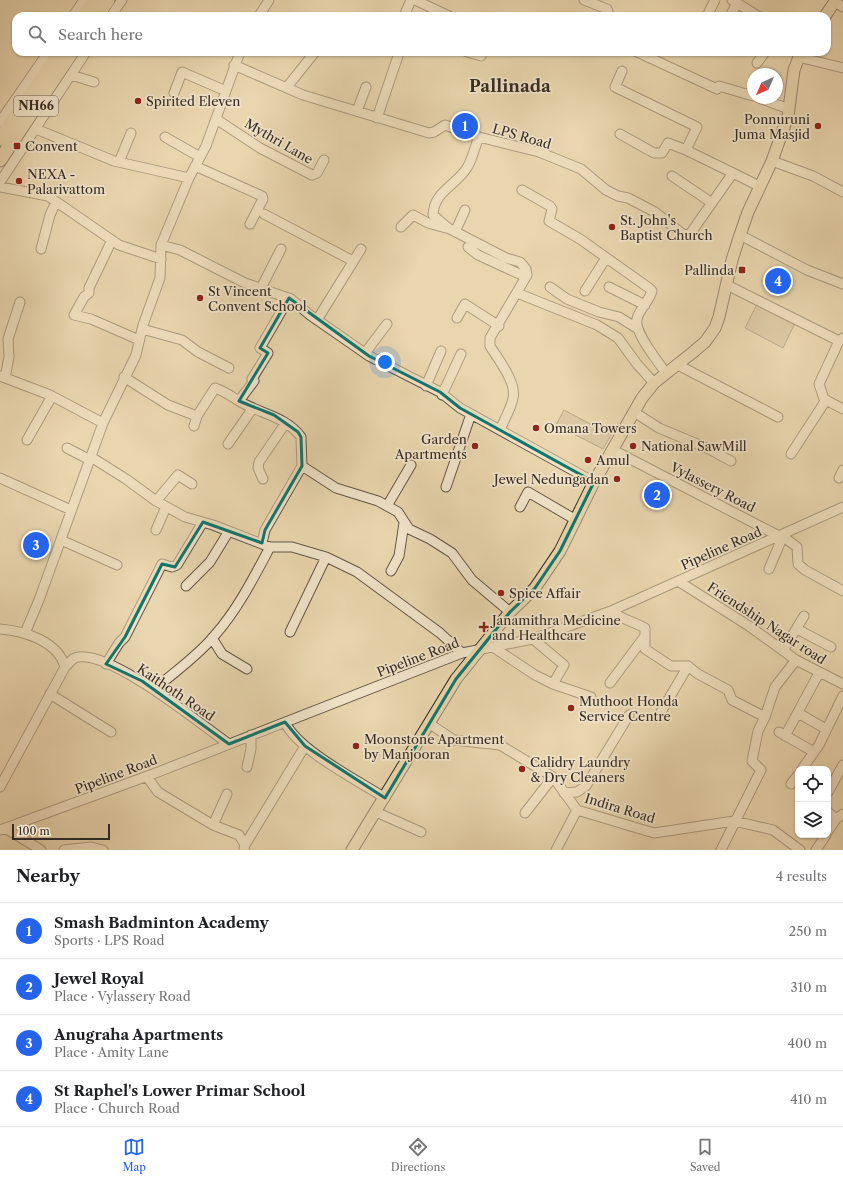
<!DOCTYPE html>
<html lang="en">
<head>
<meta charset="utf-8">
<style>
  :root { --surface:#fff; --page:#f2f2f2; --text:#202124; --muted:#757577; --line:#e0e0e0; --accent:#2563eb }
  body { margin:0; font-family:"Libre Caslon Text",serif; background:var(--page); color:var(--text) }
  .controls { position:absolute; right:12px; bottom:12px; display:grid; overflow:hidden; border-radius:8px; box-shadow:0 1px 3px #0004 }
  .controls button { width:36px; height:36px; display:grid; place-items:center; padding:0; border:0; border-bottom:1px solid var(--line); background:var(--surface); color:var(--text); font:20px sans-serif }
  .compass { position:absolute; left:747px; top:68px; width:36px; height:36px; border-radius:50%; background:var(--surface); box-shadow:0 1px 3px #0004; rotate:224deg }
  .scale { position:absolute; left:12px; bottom:10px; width:98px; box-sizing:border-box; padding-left:4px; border:2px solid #372c24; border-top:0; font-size:11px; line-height:14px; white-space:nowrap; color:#372c24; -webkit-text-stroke:3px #f1e4ca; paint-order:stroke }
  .you { position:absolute; left:385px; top:362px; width:14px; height:14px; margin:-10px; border:3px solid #fff; border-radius:50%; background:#1a73e8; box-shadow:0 0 0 6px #1a73e833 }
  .badge { display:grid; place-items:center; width:26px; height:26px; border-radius:50%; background:var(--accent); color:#fff; font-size:13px; font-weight:700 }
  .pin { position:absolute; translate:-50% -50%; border:2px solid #fff; box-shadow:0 1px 4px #0006 }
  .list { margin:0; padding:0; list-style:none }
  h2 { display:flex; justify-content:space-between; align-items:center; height:52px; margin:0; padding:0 16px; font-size:17px }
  h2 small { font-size:13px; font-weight:400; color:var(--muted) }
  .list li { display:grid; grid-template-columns:26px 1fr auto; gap:12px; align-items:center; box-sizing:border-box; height:56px; padding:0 16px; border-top:1px solid var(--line) }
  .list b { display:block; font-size:15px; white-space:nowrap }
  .list p { margin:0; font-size:13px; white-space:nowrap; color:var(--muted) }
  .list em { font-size:13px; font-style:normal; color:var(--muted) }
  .icon { flex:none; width:22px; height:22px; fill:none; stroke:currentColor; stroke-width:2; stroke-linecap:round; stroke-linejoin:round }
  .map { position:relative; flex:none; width:843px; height:850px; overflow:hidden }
  .search { position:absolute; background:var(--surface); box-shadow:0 1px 3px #0004; left:12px; right:12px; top:12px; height:44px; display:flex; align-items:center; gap:10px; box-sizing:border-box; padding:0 14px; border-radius:12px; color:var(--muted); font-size:15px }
  .sheet { height:276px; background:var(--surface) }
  nav { display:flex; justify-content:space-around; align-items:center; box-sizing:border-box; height:56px; border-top:1px solid var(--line); background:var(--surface); font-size:11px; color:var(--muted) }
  nav a { display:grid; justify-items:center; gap:2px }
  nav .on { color:var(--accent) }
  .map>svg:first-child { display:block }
  .green { fill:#cbb997; stroke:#81725e }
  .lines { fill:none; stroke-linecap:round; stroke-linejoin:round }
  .minor-casing { stroke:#645646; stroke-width:11 }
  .major-casing { stroke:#372c24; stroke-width:13 }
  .highway-casing { stroke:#372c24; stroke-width:15 }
  .minor { stroke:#f1e4ca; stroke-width:9 }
  .major { stroke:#e9d6ae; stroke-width:11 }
  .highway { stroke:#e9d6ae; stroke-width:13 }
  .marked { fill:none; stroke:#0f766e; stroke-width:3; stroke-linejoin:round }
  .poi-dot { fill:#8f2418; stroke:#f1e4ca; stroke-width:1.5 }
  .labels { text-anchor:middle; stroke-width:3.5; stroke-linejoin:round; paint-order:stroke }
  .shield { fill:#f1e4ca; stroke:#6f6356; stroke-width:1 }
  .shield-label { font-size:12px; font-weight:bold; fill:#372c24 }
  .poi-label { font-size:13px; fill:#372c24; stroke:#f1e4ca; text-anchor:start }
  .street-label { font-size:13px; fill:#372c24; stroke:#f1e4ca }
  .district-label { font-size:17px; font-weight:bold; fill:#372c24; stroke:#f1e4ca }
</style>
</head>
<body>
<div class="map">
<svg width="843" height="850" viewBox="0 0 843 850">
  <rect width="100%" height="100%" fill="#e9d6ae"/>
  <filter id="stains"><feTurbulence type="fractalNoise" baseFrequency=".005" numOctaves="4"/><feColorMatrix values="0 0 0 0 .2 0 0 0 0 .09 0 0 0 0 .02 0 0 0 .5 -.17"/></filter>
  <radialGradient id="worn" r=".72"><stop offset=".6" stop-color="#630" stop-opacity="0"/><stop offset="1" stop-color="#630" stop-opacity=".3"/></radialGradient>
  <!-- green -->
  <path class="green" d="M758,302L796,321L783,348L745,328Z
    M564,410L611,435L603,449L556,425Z"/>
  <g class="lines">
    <defs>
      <path id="minor" d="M415,0L449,16
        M584,0L607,9L608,12L607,16
        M732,0L758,16
        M835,2L843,7
        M73,16L84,0
        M111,16L122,0
        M259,16L269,0
        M404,16L411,0
        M707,16L715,0
        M730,16L737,3
        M467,52L481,56
        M637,52L717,89L719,86L753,96
        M798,57L843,68
        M757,63L765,52
        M234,65L303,95L429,133L434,132L445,125L479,137L539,152L581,169L606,190L618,196L628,198L655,212L684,235L690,234L733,173L759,186
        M622,71L615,87L697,127L686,150L733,173
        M71,75L94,82
        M287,87L315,52
        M174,93L182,72L226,91
        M759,98L789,109
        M357,111L366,87
        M377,118L398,56
        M216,119L260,148L312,175L317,173L324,160
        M0,122L48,52
        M36,129L114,161L189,178
        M620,134L654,153H662L668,143L686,150
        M165,137L200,157
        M479,137C475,146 473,157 468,166C458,185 434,190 433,215L448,228L506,258L520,262L526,269L527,275L490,338V346C498,359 517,383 513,398C511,409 504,420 500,430
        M772,161L813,176L843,192
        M119,162L131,133
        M195,166L262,196L263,199L250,224
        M672,176L712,203
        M0,182L86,52
        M0,187L48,196L119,245L161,259
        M522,190L550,206L552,209L549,221L580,239L649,288L652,291C649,302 639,309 637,319C634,333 658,361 665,372
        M264,214L353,261
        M401,227L413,215L428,223L446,228
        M455,232L465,210
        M740,235L807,270L843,284
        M112,240L89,288V293L84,297L74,315L91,319L139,340
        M161,245L180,250L245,283L291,299L310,315L369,356L440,392L460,408L594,482
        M468,247L478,255L526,277
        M41,249L50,215L56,202
        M727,285L839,341
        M550,287L567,299L599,312L619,317L638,329
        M609,287L645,305
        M261,288L281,249
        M585,291L606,258
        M517,293L597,325L618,338L637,364L654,383
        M457,318L465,304L499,326
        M317,320L361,249
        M142,329L182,340L198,352L229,368
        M843,338L839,341L819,384L824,399L843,409
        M365,353L387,324
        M678,365L778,417
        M0,376L50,395L103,423
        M124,377L168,405L194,415L197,416L215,388C224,391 231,396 239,401C260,414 286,416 301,437L302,466L336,488L378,501L398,512L409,529L430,539L452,553L472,580L510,612
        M5,378L9,357L8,339L20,302
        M426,386L441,351
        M442,395L461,354
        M239,401L254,381L252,379L268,353L260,348L289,298
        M634,412L659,428L709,449L731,461
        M194,426L197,416
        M27,440L52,396
        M228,444L253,408
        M67,448L90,460
        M613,450L779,536
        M791,454L826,400
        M91,457L126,479L156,501L185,517L213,525L270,547H292L326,557L357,572L440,633L462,653
        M0,478L71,510
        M839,478L843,470
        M263,479L258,468L259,462L285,424
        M446,487L471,414
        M156,501L178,475L192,484
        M387,506L411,465
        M520,507L528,492L576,520
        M156,530L166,507
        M781,535L797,547L798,564L805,570L843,591
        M61,540L117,565
        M262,543L265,530L302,466
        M769,569L783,536
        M391,571L399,556L404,523
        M678,581L749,626L796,660L843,684
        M186,586L210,562L229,531
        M611,611C621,619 634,622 645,628V649L671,666H688L698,674L728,690L732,700L765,717
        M0,629C24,631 58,641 65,667L0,787
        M797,629L831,647
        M290,632L326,557
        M25,633L39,600L103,423L136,355L143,325L160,278L161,245L189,178L206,146L240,52
        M212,638L222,654L247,669
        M533,639L564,665L553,684L591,697
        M493,647L535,675L553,684
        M783,651L804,616
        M106,664L119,643L125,637L162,564L172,567L177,565L203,522
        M65,667C70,663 72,657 79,657C114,653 199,723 229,744
        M610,683L645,636
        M154,690C174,672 198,656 215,635C238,609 254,577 270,547
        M50,694L111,732
        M661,712L688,666
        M798,713L826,729
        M285,722C297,750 359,781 385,798
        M430,724L454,740L500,745L553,777L577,810L654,833L734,821L773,830L800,850
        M779,732L814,752
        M785,736L819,673
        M247,767L251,749V735
        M802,769L819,745L843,696
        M147,777L158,792L213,825
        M791,784L798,775
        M828,792L843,765
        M564,793L577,792L586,786L629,715
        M227,794L213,825L239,835L245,845L244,849
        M376,812L421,832
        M828,812L836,819L843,814
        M525,813L553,777
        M5,828L41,850
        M0,830L153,774L462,653L533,639L611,611L843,507
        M828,831L836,819
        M245,845L305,746
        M64,850L91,847L103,850
        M556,850L577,810
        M721,850L761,770L752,761L758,731L765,717L775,687L796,660
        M816,850L826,835"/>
      <path id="major" d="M825,16L836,0
        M352,850L456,679L510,612L535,588L560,551L594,482L642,398L654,383L692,353L705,342L715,328L719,317L732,260L740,235L748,212L772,161L788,116L794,70L801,52"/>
      <path id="highway" d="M84,16L95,0
        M97,16L108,0
        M0,139L60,52
        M0,160L72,52"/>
    </defs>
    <!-- minor casing -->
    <use href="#minor" class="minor-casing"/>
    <!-- major casing -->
    <use href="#major" class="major-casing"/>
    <!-- highway casing -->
    <use href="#highway" class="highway-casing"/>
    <!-- minor -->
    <use href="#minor" class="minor"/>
    <!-- major -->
    <use href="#major" class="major"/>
    <!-- highway -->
    <use href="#highway" class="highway"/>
  </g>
  <!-- marked area -->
  <path d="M0 0H843V850H0ZM289,298L369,356L440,392L460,408L594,482L560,551L535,588L510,612L456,679L385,798L305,746L285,722L229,744L142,681L106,664L125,637L162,564L175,567L203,522L262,543L265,530L302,466L301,437L298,432L274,415L239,401L268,353L260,348Z" fill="#e9d6ae" fill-opacity=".55" fill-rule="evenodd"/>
  <path class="marked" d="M289,298L369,356L440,392L460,408L594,482L560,551L535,588L510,612L456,679L385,798L305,746L285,722L229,744L142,681L106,664L125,637L162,564L175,567L203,522L262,543L265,530L302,466L301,437L298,432L274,415L239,401L268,353L260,348Z"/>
  <!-- markers -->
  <g class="poi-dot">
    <circle cx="138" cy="101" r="4"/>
    <circle cx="818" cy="126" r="4"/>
    <rect x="13" y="142" width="8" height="8" rx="2"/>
    <circle cx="19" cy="181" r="4"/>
    <circle cx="612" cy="227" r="4"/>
    <rect x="738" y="266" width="8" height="8" rx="2"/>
    <circle cx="200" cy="298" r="4"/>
    <circle cx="536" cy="428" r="4"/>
    <circle cx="475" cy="446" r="4"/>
    <circle cx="633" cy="446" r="4"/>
    <circle cx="588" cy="460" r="4"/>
    <circle cx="617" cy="479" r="4"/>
    <circle cx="501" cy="593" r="4"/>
    <path d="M482 621h4v4h4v4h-4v4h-4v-4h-4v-4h4z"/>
    <circle cx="571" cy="708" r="4"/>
    <circle cx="356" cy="746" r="4"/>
    <circle cx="522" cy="769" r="4"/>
  </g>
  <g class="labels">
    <!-- shield labels -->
    <rect class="shield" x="14" y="96" width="44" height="20" rx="3"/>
    <g class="shield-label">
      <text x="36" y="110">NH66</text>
    </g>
    <!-- poi labels -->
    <g class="poi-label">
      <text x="146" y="106">Spirited Eleven</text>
      <text x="810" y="124" text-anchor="end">Ponnuruni<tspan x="810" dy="15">Juma Masjid</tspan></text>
      <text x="25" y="151">Convent</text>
      <text x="27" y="179">NEXA -<tspan x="27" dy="15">Palarivattom</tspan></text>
      <text x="620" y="225">St. John's<tspan x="620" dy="15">Baptist Church</tspan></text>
      <text x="734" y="275" text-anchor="end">Pallinda</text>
      <text x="208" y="296">St Vincent<tspan x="208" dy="15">Convent School</tspan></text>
      <text x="544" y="433">Omana Towers</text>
      <text x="467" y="444" text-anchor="end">Garden<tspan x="467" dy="15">Apartments</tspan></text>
      <text x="641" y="451">National SawMill</text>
      <text x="596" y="465">Amul</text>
      <text x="609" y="484" text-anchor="end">Jewel Nedungadan</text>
      <text x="509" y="598">Spice Affair</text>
      <text x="492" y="625">Janamithra Medicine<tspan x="492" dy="15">and Healthcare</tspan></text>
      <text x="579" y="706">Muthoot Honda<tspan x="579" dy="15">Service Centre</tspan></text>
      <text x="364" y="744">Moonstone Apartment<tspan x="364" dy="15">by Manjooran</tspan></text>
      <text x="530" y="767">Calidry Laundry<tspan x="530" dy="15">&amp; Dry Cleaners</tspan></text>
    </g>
    <!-- street labels -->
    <g class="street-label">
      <text transform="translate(522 136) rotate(16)" y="5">LPS Road</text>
      <text transform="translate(279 141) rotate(30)" y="5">Mythri Lane</text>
      <text transform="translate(713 487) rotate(27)" y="5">Vylassery Road</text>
      <text transform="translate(721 548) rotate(-24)" y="5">Pipeline Road</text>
      <text transform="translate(767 623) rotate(33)" y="5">Friendship Nagar road</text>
      <text transform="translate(418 657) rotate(-21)" y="5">Pipeline Road</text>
      <text transform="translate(176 692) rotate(34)" y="5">Kaithoth Road</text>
      <text transform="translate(116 774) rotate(-21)" y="5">Pipeline Road</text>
      <text transform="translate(620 808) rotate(17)" y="5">Indira Road</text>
    </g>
    <!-- district labels -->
    <g class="district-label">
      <text x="510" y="92">Pallinada</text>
    </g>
  </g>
  <rect width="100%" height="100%" filter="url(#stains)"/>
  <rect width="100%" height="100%" fill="url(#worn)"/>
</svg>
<div class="controls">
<button><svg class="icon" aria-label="locate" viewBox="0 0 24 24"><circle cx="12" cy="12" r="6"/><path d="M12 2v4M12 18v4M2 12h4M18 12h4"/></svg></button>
<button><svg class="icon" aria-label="layers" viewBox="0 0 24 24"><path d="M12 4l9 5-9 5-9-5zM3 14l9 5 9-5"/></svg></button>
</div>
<svg class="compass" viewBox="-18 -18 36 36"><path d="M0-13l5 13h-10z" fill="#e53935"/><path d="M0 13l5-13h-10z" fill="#757577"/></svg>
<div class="scale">100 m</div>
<div class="you"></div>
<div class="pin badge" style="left:465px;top:126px">1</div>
<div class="pin badge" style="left:657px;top:495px">2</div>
<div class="pin badge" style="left:36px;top:545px">3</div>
<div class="pin badge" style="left:778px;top:281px">4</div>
<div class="search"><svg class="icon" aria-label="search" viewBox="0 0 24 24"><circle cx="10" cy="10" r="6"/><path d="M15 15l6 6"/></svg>Search here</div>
</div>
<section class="sheet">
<h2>Nearby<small>4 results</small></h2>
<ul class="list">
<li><span class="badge">1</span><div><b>Smash Badminton Academy</b><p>Sports · LPS Road</p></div><em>250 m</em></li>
<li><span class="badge">2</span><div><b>Jewel Royal</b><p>Place · Vylassery Road</p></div><em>310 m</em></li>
<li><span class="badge">3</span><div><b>Anugraha Apartments</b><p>Place · Amity Lane</p></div><em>400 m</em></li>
<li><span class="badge">4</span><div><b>St Raphel's Lower Primar School</b><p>Place · Church Road</p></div><em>410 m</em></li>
</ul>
</section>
<nav>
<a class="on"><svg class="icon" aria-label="map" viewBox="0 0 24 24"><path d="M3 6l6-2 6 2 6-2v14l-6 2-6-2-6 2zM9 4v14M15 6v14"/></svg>Map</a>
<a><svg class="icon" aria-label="directions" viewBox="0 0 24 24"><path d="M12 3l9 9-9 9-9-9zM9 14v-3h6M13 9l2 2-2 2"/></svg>Directions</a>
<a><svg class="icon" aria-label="saved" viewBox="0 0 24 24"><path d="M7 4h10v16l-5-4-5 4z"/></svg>Saved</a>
</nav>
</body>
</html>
